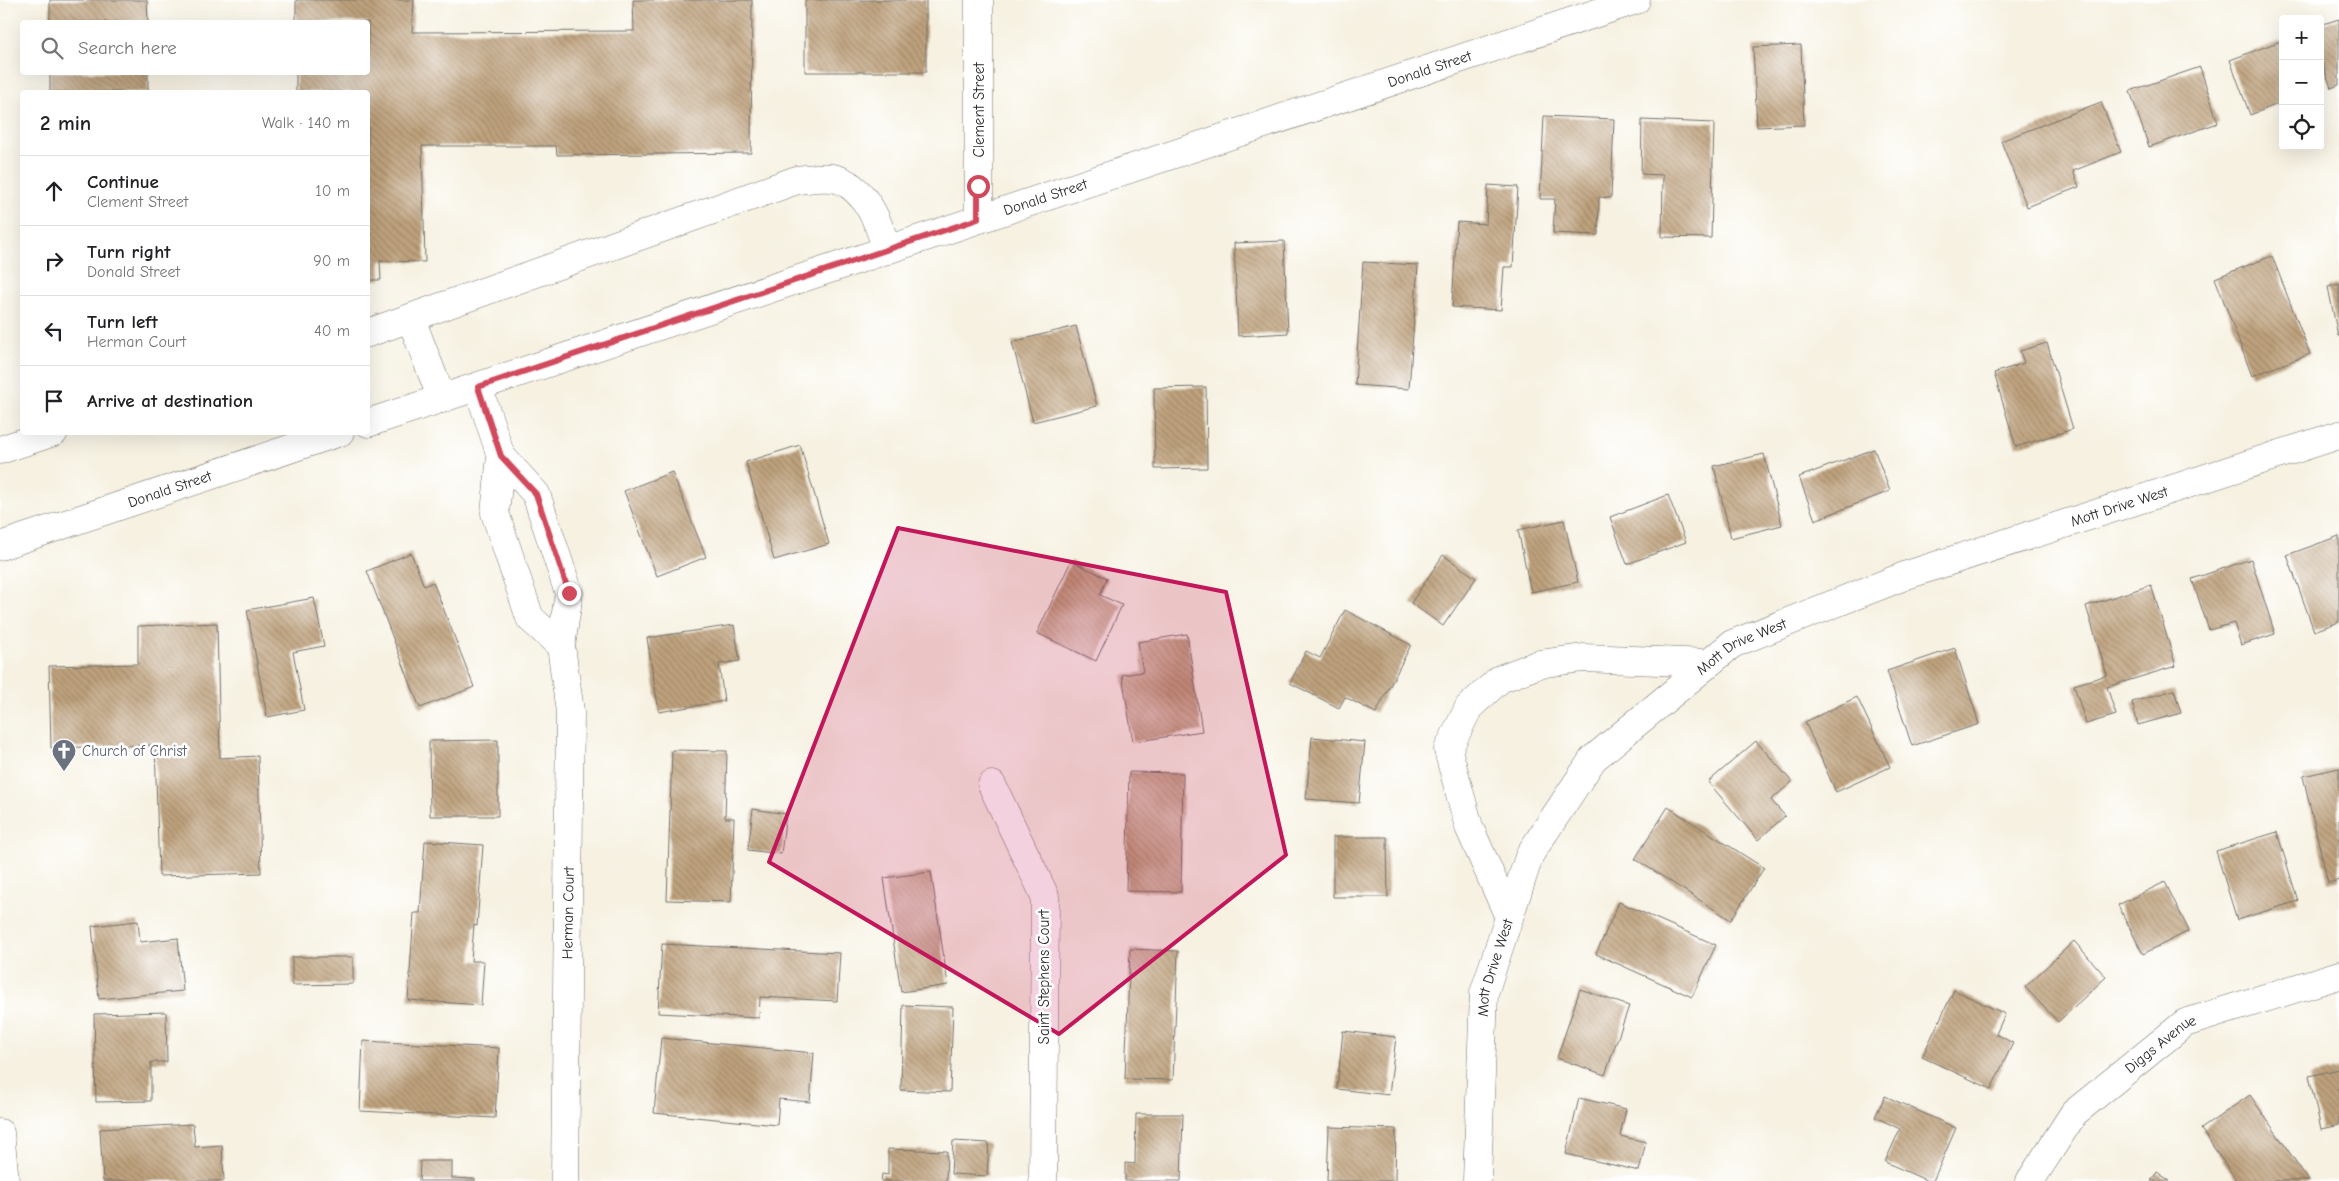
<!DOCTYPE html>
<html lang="en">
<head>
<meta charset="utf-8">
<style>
  :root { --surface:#fff; --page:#f6f6f6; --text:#202124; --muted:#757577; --line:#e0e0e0 }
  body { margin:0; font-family:"Comic Neue",sans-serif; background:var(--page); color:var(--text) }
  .controls { position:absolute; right:15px; top:15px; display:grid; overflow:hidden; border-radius:5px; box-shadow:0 5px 20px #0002 }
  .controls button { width:45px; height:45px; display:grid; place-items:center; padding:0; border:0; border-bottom:1px solid var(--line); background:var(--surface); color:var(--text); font:25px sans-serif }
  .stop { position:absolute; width:15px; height:15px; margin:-11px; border:4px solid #d1495b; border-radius:50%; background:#fff }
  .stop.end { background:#d1495b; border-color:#fff; box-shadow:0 1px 5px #0008 }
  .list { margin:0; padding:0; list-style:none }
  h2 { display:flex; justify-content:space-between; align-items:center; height:65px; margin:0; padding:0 20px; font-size:21px }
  h2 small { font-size:16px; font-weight:400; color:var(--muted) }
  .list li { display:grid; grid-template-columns:32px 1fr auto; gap:15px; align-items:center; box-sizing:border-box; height:70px; padding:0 20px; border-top:1px solid var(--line) }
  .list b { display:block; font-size:19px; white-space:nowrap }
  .list p { margin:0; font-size:16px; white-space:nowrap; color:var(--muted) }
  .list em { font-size:16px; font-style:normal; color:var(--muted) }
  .icon { flex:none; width:28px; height:28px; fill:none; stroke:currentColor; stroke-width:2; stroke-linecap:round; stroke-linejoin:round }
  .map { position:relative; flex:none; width:2339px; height:1181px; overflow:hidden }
  .search { position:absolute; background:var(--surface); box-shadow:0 5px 20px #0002; left:20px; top:20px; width:350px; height:55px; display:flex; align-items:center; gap:12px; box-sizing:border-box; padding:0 18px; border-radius:5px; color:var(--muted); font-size:19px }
  .panel { position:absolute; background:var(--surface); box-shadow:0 5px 20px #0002; left:20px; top:90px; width:350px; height:345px; border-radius:5px }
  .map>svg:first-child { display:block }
  .building { fill:url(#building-back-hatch) }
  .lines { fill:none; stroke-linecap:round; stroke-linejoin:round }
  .minor-casing { stroke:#72706b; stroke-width:29 }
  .minor { stroke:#fff; stroke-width:28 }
  .route { stroke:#d1495b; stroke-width:6 }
  .marked { fill:#c2185b; fill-opacity:0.2; stroke:#c2185b; stroke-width:4; stroke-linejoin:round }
  .labels { text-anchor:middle; stroke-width:5; stroke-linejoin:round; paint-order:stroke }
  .street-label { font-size:15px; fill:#2b2b2b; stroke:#fff }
  .worship-label { font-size:15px; fill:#5b616d; stroke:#fff; text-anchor:start }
</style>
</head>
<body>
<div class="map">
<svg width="2339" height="1181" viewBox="0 0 2339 1181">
  <defs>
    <pattern id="building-back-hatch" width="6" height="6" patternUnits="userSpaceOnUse" patternTransform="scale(1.25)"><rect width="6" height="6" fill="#bfa27d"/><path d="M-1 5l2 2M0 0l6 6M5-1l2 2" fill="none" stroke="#9b8467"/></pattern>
  </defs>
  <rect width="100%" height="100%" fill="#fff"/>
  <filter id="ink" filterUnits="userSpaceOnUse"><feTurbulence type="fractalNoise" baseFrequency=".02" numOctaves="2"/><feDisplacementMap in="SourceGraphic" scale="10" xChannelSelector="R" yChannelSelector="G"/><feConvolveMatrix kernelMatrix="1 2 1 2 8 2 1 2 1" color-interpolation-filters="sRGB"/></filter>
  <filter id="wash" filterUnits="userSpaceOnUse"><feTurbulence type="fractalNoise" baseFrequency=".0096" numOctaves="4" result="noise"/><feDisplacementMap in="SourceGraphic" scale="20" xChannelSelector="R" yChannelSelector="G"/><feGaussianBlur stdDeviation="1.12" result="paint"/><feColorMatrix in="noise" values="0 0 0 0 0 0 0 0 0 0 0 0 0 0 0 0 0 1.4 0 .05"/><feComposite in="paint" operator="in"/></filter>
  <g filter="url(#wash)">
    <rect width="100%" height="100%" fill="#f6f1e1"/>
    <g id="blocks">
      <!-- building -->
      <path class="building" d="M50,0H147L148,22H50Z
        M296,0H414L412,32L634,31L633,0H752L751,153L557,155L556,146H422L425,262L380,261L381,280H368V92H296V72H368V22H296Z
        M805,0H926V72H805Z
        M2339,19V85L2331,88L2320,56V25Z
        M2283,40V102L2250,115L2230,60Z
        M1801,45L1804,125L1757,127L1753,47Z
        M2200,67L2218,123L2149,147L2130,91Z
        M50,72H148V92H50Z
        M2101,102L2121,152L2073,171L2079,187L2027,207L2001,141Z
        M1544,116L1614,119L1611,198L1599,197L1598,235L1553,233L1555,199H1540Z
        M1642,120L1714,123L1711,238L1662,237L1663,175L1641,174Z
        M1488,185L1518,187L1513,267H1504L1501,310L1452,307L1457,222L1486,224Z
        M1284,241L1288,333L1238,336L1234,243Z
        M2272,256L2310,354L2252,376L2215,278Z
        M1363,262L1418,265L1409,389L1355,385Z
        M2339,284V336H2338L2328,287Z
        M1076,326L1097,406L1033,422L1012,342Z
        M2047,343L2073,429L2016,447L1994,373L2024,363L2020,351Z
        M1206,387L1207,468L1155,469L1154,388Z
        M800,445L829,544L774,560L746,462Z
        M1874,449L1890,491L1815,520L1799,477Z
        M1764,454L1782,525L1731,538L1714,466Z
        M672,472L706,557L657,576L624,491Z
        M1668,495L1686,542L1627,564L1610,517Z
        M1564,520L1578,582L1531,592L1518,530Z
        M2339,536V622L2314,631L2287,555Z
        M411,553L424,586L433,582L474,687L420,708L367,571Z
        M1443,555L1476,578L1443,626L1411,603Z
        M2251,559L2275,634L2241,645L2234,623L2209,630L2192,579Z
        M1071,561L1107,578L1100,595L1122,605L1096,661L1037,633Z
        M2151,585L2176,666L2107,687L2116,715L2086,724L2074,685L2107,675L2086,606Z
        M314,598L324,646L293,652L304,710L267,717L247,610Z
        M1345,610L1411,645L1376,713L1345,697L1339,708L1290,683L1306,651L1320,658Z
        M217,623L220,758L258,756L261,873L159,876L155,745L51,748L49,666L138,664V626Z
        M734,625L740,661L719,664L724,701L659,712L647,638Z
        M1187,634L1202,731L1133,742L1122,675L1143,672L1138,642Z
        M1955,648L1979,724L1912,746L1887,671Z
        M2174,690L2181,713L2138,725L2132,702Z
        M1857,697L1890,767L1836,792L1805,722Z
        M1312,737L1365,742L1359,803L1306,799Z
        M498,740V816H430L429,741Z
        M1756,741L1792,782L1771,800L1785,816L1758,840L1708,782Z
        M672,750L727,751L725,818H734L731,902L667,900Z
        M2339,768V880L2328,883L2303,776Z
        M1129,772L1183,773L1181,892L1126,891Z
        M1668,807L1764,868L1731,920L1635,859Z
        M753,809L786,814L781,854L748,850Z
        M2277,832L2298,901L2237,920L2216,851Z
        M1333,837H1387L1388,897H1333Z
        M425,841L483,845L477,926L474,925L471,961H484L481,1005L408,1000L414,913H420Z
        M931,872L948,985L901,992L884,878Z
        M2165,882L2189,931L2143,954L2118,905Z
        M1619,902L1716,945L1692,997L1596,954Z
        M138,921L140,942L178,938L183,991L99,999L92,926Z
        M2074,941L2106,977L2058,1022L2025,987Z
        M662,944L840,953L837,1001L760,997L759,1018L658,1013Z
        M1130,949L1178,951L1173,1080L1125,1079Z
        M292,957H353V984L292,985Z
        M1580,989L1629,1006L1605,1075L1557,1058Z
        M1954,990L2005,1014L1996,1034L2013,1043L1991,1089L1922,1057Z
        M903,1005L953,1007L950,1092L901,1090Z
        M166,1012L167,1062H151V1101L96,1102L94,1014Z
        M1343,1031L1396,1037L1389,1095L1337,1089Z
        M661,1038L814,1053L810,1102L779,1099L777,1125L654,1113Z
        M363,1041L499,1048L495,1118L360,1111Z
        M2339,1069V1125L2321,1129L2309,1076Z
        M2250,1095L2309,1181H2237L2201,1129Z
        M1885,1096L1956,1128L1933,1181H1928L1885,1162L1900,1129L1875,1117Z
        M1579,1098L1626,1109L1620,1136L1646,1142L1639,1171L1566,1154Z
        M1136,1114H1183L1181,1181H1125V1163L1135,1164Z
        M193,1124L195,1147L222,1145L224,1181H103L100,1129Z
        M1329,1127L1396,1129L1395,1181H1327Z
        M953,1141L989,1143L987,1176L951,1174Z
        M888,1149L947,1151L946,1181H881L882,1174L888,1175Z
        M420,1161H452V1178L475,1179V1181H419Z
        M2157,1172L2170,1181H2151Z"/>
    </g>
  </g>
  <g filter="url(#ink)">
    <use href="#blocks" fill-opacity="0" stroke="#72706b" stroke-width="1"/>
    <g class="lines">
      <defs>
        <g id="minor">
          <path d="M979,219V0"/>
          <path d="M411,319L442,399"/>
          <path d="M368,333L797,180C810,179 827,175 840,180C868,192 879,224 887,250"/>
          <path d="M478,387L501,456L536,494L569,593L561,646L570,712L565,1181"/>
          <path id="s1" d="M368,423L1636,0"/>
          <path d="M0,450L54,432"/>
          <path d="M501,456L495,513L530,618L561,646"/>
          <path id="s2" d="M0,546L340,432"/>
          <path d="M992,785L1045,896L1043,1181"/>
          <path d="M1509,917L1469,827L1448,750L1469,707L1500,679L1539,664L1583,658L1709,663"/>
          <path d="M0,1133L5,1181"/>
          <path id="s3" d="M1477,1181L1484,993L1530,854L1593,759L1732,644L1907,575L2339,435"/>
          <path id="s4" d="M2030,1181L2074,1113L2185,1023L2339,975"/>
        </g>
      </defs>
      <!-- minor casing -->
      <use href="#minor" class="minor-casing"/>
      <!-- minor -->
      <use href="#minor" class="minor"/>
    </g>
  </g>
  <g class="lines" filter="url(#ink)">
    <!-- route -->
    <path class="route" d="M569,593L536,494L501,456L478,387L978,219V186"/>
  </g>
  <!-- marked area -->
  <path class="marked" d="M898,528L1226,592L1286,855L1059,1034L769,862Z"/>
  <!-- icons -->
  <defs>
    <symbol id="church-pin" viewBox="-11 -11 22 30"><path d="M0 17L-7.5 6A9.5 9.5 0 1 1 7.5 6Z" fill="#6b7280" stroke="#fff"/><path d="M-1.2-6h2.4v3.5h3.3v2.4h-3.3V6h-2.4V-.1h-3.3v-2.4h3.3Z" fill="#fff"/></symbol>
  </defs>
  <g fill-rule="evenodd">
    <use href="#church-pin" x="50" y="737" width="28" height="38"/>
  </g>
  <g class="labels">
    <!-- street labels -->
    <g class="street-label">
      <text dy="5" stroke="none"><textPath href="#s1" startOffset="1119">Donald Street</textPath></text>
      <text transform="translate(979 110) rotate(-90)" y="5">Clement Street</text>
      <text dy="5" stroke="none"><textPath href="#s1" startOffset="714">Donald Street</textPath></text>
      <text dy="5" stroke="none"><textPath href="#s2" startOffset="179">Donald Street</textPath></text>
      <text dy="5" stroke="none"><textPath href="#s3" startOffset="1040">Mott Drive West</textPath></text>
      <text dy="5" stroke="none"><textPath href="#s3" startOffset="636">Mott Drive West</textPath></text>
      <text transform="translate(568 913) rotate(-89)" y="5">Herman Court</text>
      <text dy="5" stroke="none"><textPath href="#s3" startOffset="215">Mott Drive West</textPath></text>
      <text transform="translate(1044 977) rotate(-90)" y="5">Saint Stephens Court</text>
      <text dy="5" stroke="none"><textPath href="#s4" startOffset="192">Diggs Avenue</textPath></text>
    </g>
    <!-- worship labels -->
    <g class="worship-label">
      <text x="82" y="756">Church of Christ</text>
    </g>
  </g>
</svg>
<div class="controls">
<button>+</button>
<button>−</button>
<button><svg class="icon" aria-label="locate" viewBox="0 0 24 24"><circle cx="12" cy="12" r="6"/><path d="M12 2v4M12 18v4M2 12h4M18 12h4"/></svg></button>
</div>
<div class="stop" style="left:978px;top:186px"></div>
<div class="stop end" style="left:569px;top:593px"></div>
<div class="search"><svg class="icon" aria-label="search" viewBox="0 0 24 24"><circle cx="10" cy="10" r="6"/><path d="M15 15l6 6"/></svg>Search here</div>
<section class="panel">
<h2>2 min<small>Walk · 140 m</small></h2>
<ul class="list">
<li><svg class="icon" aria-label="ahead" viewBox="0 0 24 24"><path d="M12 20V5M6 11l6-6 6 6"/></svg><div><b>Continue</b><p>Clement Street</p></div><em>10 m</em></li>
<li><svg class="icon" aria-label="right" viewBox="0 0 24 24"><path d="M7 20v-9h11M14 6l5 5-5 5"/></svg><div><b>Turn right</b><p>Donald Street</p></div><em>90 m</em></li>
<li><svg class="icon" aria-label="left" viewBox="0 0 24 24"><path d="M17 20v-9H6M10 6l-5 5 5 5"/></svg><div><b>Turn left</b><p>Herman Court</p></div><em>40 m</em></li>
<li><svg class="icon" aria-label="arrive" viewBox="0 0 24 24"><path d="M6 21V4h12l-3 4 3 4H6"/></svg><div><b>Arrive at destination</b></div></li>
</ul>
</section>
</div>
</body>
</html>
